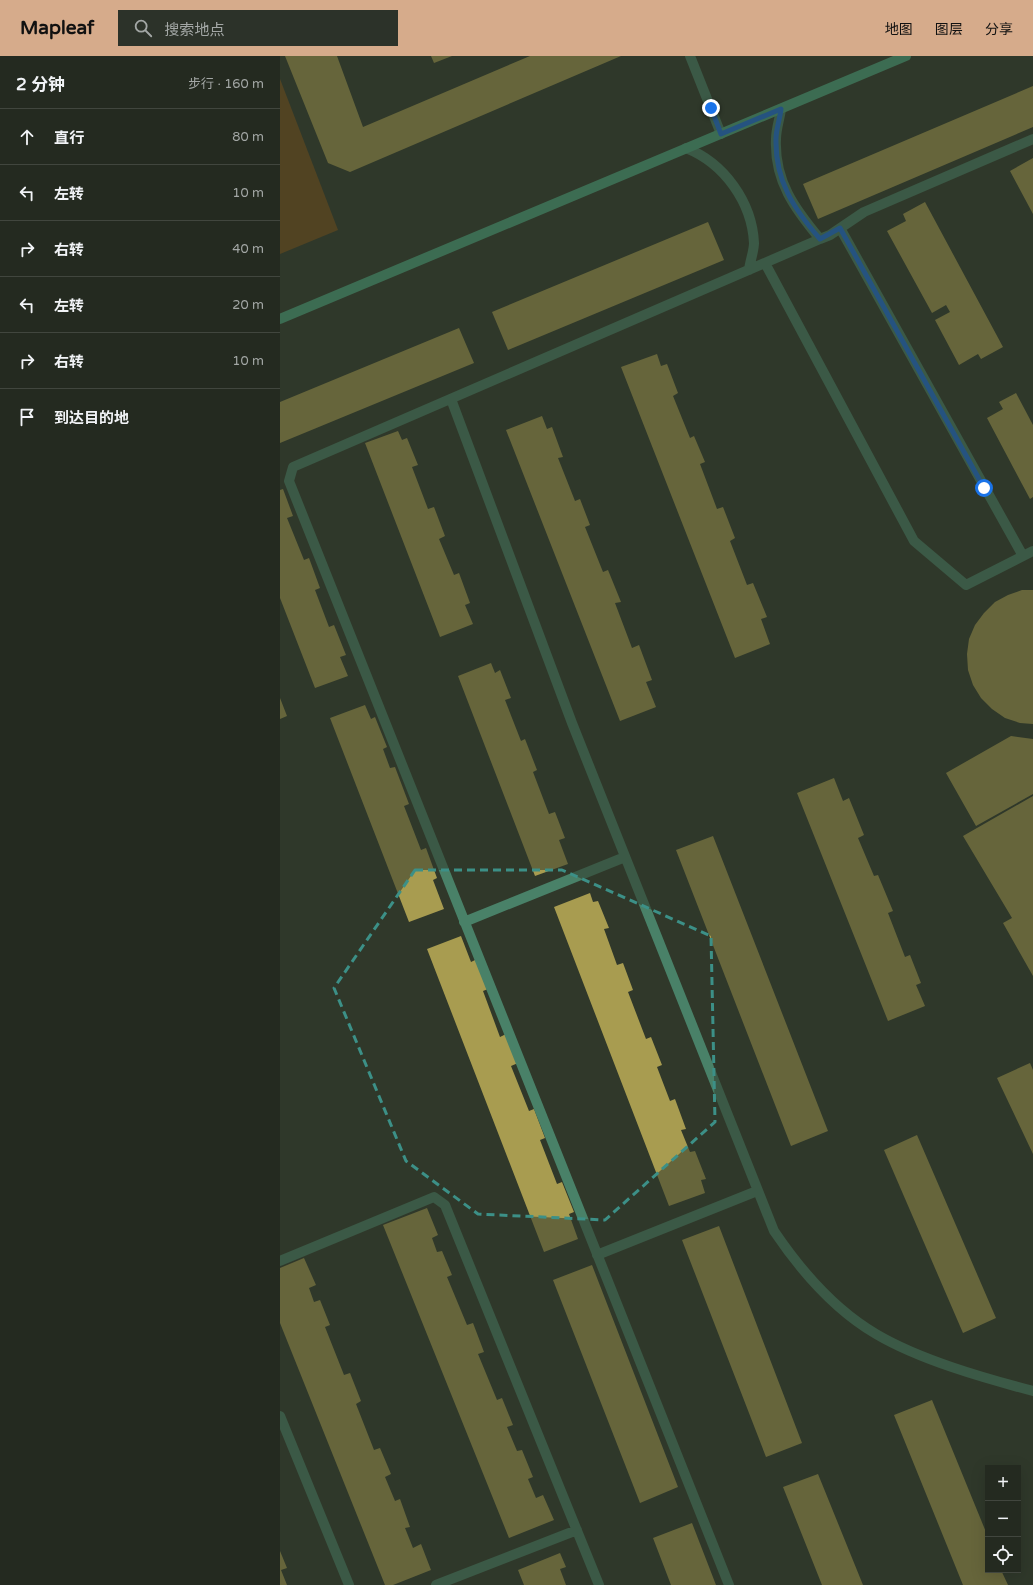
<!DOCTYPE html>
<html lang="zh">
<head>
<meta charset="utf-8">
<style>
  :root { --surface:#242a20; --page:#2c3229; --text:#f1f3f6; --muted:#a3a7a5; --line:#41463e; --accent:#d6ab8b }
  body { margin:0; font-family:"Varela Round","Noto Sans SC",sans-serif; background:var(--page); color:var(--text) }
  .controls { position:absolute; right:12px; bottom:12px; display:grid; overflow:hidden; border-radius:0px; box-shadow:0 4px 16px #0002 }
  .controls button { width:36px; height:36px; display:grid; place-items:center; padding:0; border:0; border-bottom:1px solid var(--line); background:var(--surface); color:var(--text); font:20px sans-serif }
  .stop { position:absolute; width:12px; height:12px; margin:-9px; border:3px solid #1a73e8; border-radius:50%; background:#fff }
  .stop.end { background:#1a73e8; border-color:#fff; box-shadow:0 1px 4px #0008 }
  .list { margin:0; padding:0; list-style:none }
  h2 { display:flex; justify-content:space-between; align-items:center; height:52px; margin:0; padding:0 16px; font-size:17px }
  h2 small { font-size:13px; font-weight:400; color:var(--muted) }
  .list li { display:grid; grid-template-columns:26px 1fr auto; gap:12px; align-items:center; box-sizing:border-box; height:56px; padding:0 16px; border-top:1px solid var(--line) }
  .list b { display:block; font-size:15px; white-space:nowrap }
  .list em { font-size:13px; font-style:normal; color:var(--muted) }
  .icon { flex:none; width:22px; height:22px; fill:none; stroke:currentColor; stroke-width:2; stroke-linecap:round; stroke-linejoin:round }
  .map { position:relative; flex:none; width:753px; height:1529px; overflow:hidden }
  header { display:flex; align-items:center; gap:24px; box-sizing:border-box; height:56px; padding:0 20px; background:var(--accent); color:#111 }
  header strong { font-size:19px }
  nav { display:flex; gap:22px; margin-inline-start:auto; font-size:14px }
  .search { width:280px; height:36px; background:var(--page); display:flex; align-items:center; gap:10px; box-sizing:border-box; padding:0 14px; border-radius:0px; color:var(--muted); font-size:15px }
  main { display:flex }
  aside { flex:1; background:var(--surface) }
  .map>svg:first-child { display:block }
  .green { fill:#7b511a }
  .building { fill:#a89c50 }
  .lines { fill:none; stroke-linecap:round; stroke-linejoin:round }
  .lane { stroke:#498168; stroke-width:10 }
  .secondary { stroke:#4dab84; stroke-width:10 }
  .route { stroke:#1a73e8; stroke-width:5 }
  .marked { fill:none; stroke:#3c9087; stroke-width:3; stroke-dasharray:8 5; stroke-linejoin:round }
</style>
</head>
<body>
<header>
<strong>Mapleaf</strong>
<div class="search"><svg class="icon" aria-label="search" viewBox="0 0 24 24"><circle cx="10" cy="10" r="6"/><path d="M15 15l6 6"/></svg>搜索地点</div>
<nav><a>地图</a><a>图层</a><a>分享</a></nav>
</header>
<main>
<aside>
<h2>2 分钟<small>步行 · 160 m</small></h2>
<ul class="list">
<li><svg class="icon" aria-label="ahead" viewBox="0 0 24 24"><path d="M12 20V5M6 11l6-6 6 6"/></svg><div><b>直行</b></div><em>80 m</em></li>
<li><svg class="icon" aria-label="left" viewBox="0 0 24 24"><path d="M17 20v-9H6M10 6l-5 5 5 5"/></svg><div><b>左转</b></div><em>10 m</em></li>
<li><svg class="icon" aria-label="right" viewBox="0 0 24 24"><path d="M7 20v-9h11M14 6l5 5-5 5"/></svg><div><b>右转</b></div><em>40 m</em></li>
<li><svg class="icon" aria-label="left" viewBox="0 0 24 24"><path d="M17 20v-9H6M10 6l-5 5 5 5"/></svg><div><b>左转</b></div><em>20 m</em></li>
<li><svg class="icon" aria-label="right" viewBox="0 0 24 24"><path d="M7 20v-9h11M14 6l5 5-5 5"/></svg><div><b>右转</b></div><em>10 m</em></li>
<li><svg class="icon" aria-label="arrive" viewBox="0 0 24 24"><path d="M6 21V4h12l-3 4 3 4H6"/></svg><div><b>到达目的地</b></div></li>
</ul>
</aside>
<div class="map">
<svg width="753" height="1529" viewBox="0 0 753 1529">
  <rect width="100%" height="100%" fill="#30382a"/>
  <!-- green -->
  <path class="green" d="M0,23L58,174L0,198Z"/>
  <!-- building -->
  <path class="building" d="M5,0H57L83,71L250,0H341L70,116L48,107Z
    M151,0H172L154,7Z
    M753,30V71L538,163L523,128Z
    M753,102V158L730,115Z
    M645,146L723,291L701,303L698,298L679,309L655,264L670,256L666,249L652,257L607,175L626,165L623,158Z
    M428,166L444,204L228,294L212,256Z
    M179,272L194,307L0,387V346Z
    M377,298L381,310L387,308L398,337L393,340L410,382L414,380L425,406L420,408L437,453L443,451L455,482L450,485L467,529L473,527L487,561L481,563L490,588L455,602L341,311Z
    M736,337L753,369V441L750,443L707,362L723,353L719,346Z
    M262,360L267,373L272,371L283,401L278,402L295,445L300,443L310,469L305,471L323,516L328,514L341,546L335,547L352,592L359,589L372,624L366,626L376,651L340,665L226,374Z
    M118,375L122,384L127,382L138,409L132,411L148,453L154,451L165,480L159,483L174,519L179,517L190,547L185,549L193,568L160,581L85,387Z
    M3,433L13,460L7,462L24,504L29,502L40,532L35,534L49,571L54,569L66,599L60,601L68,620L35,632L0,542V434Z
    M742,534H753V668L740,667L725,662L712,653L701,642L693,629L688,614L687,598L689,583L695,569L704,557L715,546L728,539Z
    M211,607L215,617L220,614L231,642L225,644L241,685L245,683L257,714L253,716L269,758L275,756L285,782L279,784L288,808L255,820L178,620Z
    M0,642L7,660L0,663Z
    M85,649L91,663L95,661L107,691L103,693L110,712L115,711L129,748L124,750L141,794L146,792L157,822L153,824L164,853L129,866L50,662Z
    M731,680L753,683V738L696,770L666,717Z
    M554,722L563,745L569,742L584,779L578,782L594,820L598,819L613,855L608,857L625,901L630,899L641,927L636,929L645,950L608,965L517,737Z
    M753,740V920L723,867L732,862L683,780Z
    M433,780L548,1075L511,1090L396,794Z
    M310,837L313,846L318,845L329,872L324,873L337,909L343,907L353,934L348,936L366,983L371,981L382,1009L377,1011L390,1045L395,1043L406,1073L401,1074L410,1096L415,1095L426,1123L421,1124L425,1137L389,1150L274,851Z
    M181,880L191,906L197,903L208,933L203,935L220,981L226,978L238,1007L231,1010L249,1055L254,1053L265,1082L260,1084L277,1128L282,1126L294,1156L289,1158L298,1183L264,1196L147,893Z
    M750,1007L753,1014V1098L717,1022Z
    M637,1079L716,1262L683,1277L604,1094Z
    M147,1152L158,1179L152,1182L157,1196L162,1195L172,1219L167,1221L187,1269L193,1267L204,1296L198,1298L217,1344L222,1342L233,1369L227,1371L237,1395L242,1394L253,1421L248,1423L256,1442L263,1439L274,1464L229,1482L103,1169Z
    M439,1170L522,1387L486,1401L402,1184Z
    M24,1202L36,1229L29,1232L34,1246L40,1244L50,1269L45,1271L64,1319L70,1317L81,1345L76,1348L94,1394L100,1392L111,1418L105,1421L115,1445L120,1443L130,1471L125,1472L133,1492L141,1488L151,1514L113,1529H105L0,1267V1212Z
    M312,1209L398,1431L360,1447L273,1224Z
    M652,1344L708,1481V1514H721L728,1529H683L614,1359Z
    M538,1418L583,1529H542L503,1431Z
    M412,1467L436,1529H391L373,1482Z
    M0,1495L7,1512L1,1514L7,1529H0Z
    M280,1497L286,1511L280,1513L286,1529H244L238,1514Z"/>
  <g class="lines">
    <!-- lane -->
    <path class="lane" d="M410,0L441,78
      M501,53C500,62 496,73 496,83C494,125 515,153 540,183
      M406,92C444,107 472,146 474,187C474,195 470,205 469,214
      M560,172L743,500L753,495
      M485,207L634,485L686,529L743,500
      M171,343L292,667L494,1175C521,1215 555,1254 596,1278C640,1304 704,1322 753,1335
      M184,866L345,801
      M317,1199L477,1135
      M0,1205L154,1141L165,1149L319,1529
      M0,1360L69,1529
      M156,1529L297,1474
      M449,1529L9,425L13,411L540,183L550,179L584,156L753,83"/>
    <!-- secondary -->
    <path class="secondary" d="M0,263L626,0"/>
  </g>
  <g class="lines">
    <!-- route -->
    <path class="route" d="M431,52L441,78L501,53C500,63 496,73 496,83C495,125 514,153 540,183L560,172L704,432"/>
  </g>
  <!-- marked area -->
  <path d="M0 0H753V1529H0ZM135,814H282L431,880L435,1066L325,1164L198,1158L126,1105L54,932Z" fill="#30382a" fill-opacity=".55" fill-rule="evenodd"/>
  <path class="marked" d="M135,814H282L431,880L435,1066L325,1164L198,1158L126,1105L54,932Z"/>
</svg>
<div class="controls">
<button>+</button>
<button>−</button>
<button><svg class="icon" aria-label="locate" viewBox="0 0 24 24"><circle cx="12" cy="12" r="6"/><path d="M12 2v4M12 18v4M2 12h4M18 12h4"/></svg></button>
</div>
<div class="stop" style="left:704px;top:432px"></div>
<div class="stop end" style="left:431px;top:52px"></div>
</div>
</main>
</body>
</html>
